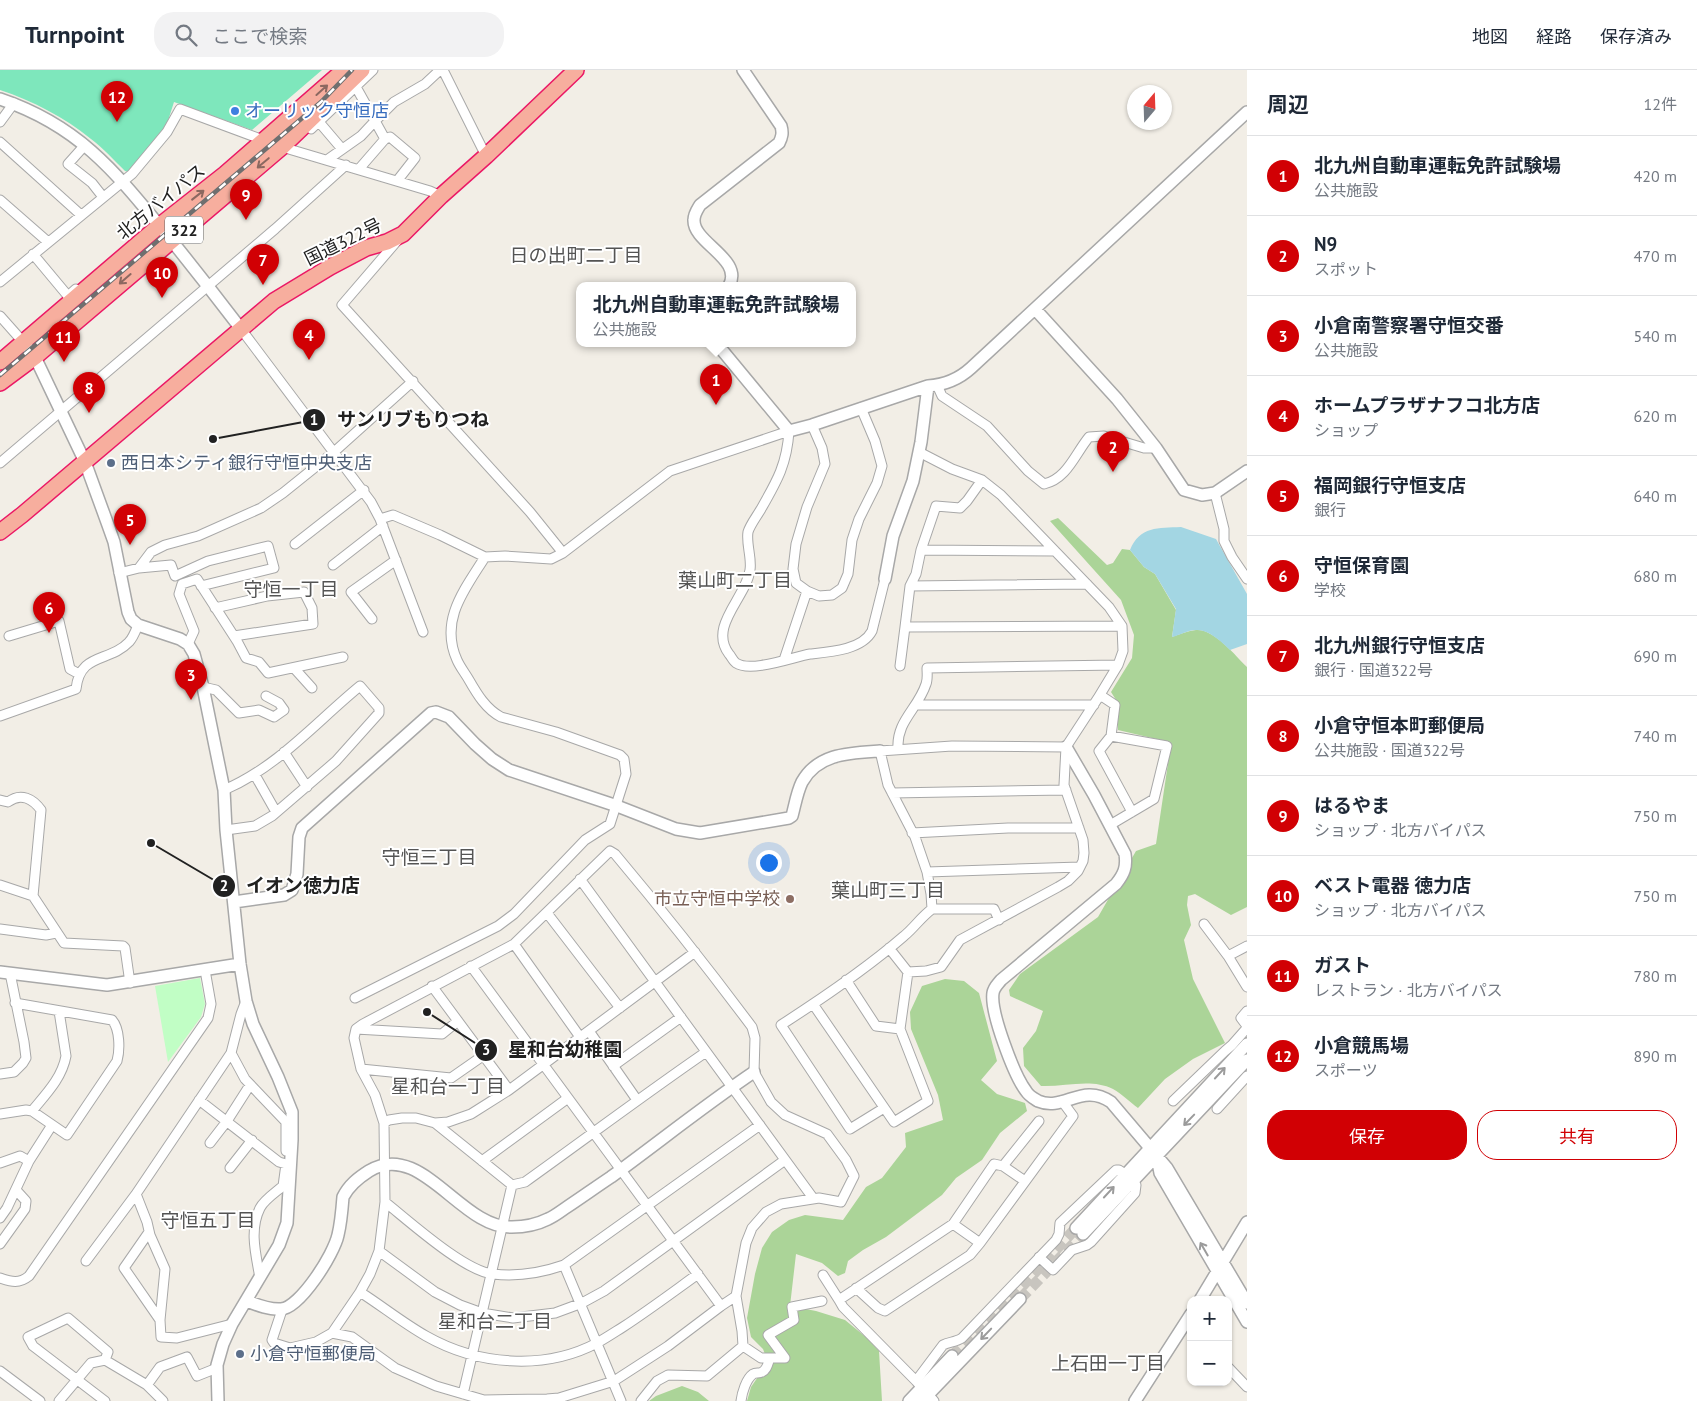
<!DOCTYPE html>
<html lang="ja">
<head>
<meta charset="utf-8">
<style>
  :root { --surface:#fff; --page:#f2f2f3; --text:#1f2937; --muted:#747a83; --line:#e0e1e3; --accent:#d10004 }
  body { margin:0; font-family:"PT Sans","Noto Sans JP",sans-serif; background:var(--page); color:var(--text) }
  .controls { position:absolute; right:15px; bottom:15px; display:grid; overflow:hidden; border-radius:10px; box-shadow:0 1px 4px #0004 }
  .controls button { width:45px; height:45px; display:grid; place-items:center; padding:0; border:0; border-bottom:1px solid var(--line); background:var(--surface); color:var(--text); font:25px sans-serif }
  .compass { position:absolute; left:1127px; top:15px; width:45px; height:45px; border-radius:50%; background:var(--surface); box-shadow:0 1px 4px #0004; rotate:19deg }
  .you { position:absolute; left:768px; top:792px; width:18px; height:18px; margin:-12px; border:4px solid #fff; border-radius:50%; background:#1a73e8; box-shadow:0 0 0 8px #1a73e833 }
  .badge { display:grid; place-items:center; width:32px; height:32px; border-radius:50%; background:var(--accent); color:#fff; font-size:16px; font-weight:700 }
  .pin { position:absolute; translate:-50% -41px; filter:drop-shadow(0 1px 2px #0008) }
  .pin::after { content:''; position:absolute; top:26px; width:18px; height:15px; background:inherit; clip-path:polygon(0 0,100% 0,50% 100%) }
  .popup { position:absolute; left:576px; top:212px; width:280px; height:65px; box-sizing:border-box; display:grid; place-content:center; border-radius:10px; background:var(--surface); filter:drop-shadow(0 1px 4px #0005); font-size:16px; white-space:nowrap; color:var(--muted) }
  .popup b { font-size:19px; color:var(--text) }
  .popup::after { content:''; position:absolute; left:50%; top:100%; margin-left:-10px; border:10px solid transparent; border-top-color:var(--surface) }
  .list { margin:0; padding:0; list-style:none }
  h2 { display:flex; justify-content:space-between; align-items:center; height:65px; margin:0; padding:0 20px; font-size:21px }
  h2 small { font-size:16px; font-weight:400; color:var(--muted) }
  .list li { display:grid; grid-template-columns:32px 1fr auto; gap:15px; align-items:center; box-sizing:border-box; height:80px; padding:0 20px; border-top:1px solid var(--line) }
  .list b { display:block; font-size:19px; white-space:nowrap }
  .list p { margin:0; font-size:16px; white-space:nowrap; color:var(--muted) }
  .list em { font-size:16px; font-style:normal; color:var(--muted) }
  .actions { display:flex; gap:10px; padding:15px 20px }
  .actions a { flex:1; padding:11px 0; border:1px solid var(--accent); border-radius:20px; text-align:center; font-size:18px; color:var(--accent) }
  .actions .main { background:var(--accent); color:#fff }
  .icon { flex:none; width:28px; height:28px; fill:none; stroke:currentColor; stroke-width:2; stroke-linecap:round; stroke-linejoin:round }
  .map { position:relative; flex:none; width:1247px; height:1331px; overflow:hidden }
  header { display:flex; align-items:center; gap:30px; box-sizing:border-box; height:70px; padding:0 25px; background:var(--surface); border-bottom:1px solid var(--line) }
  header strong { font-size:24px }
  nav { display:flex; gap:28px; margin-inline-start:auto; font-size:18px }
  .search { width:350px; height:45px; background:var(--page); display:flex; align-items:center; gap:12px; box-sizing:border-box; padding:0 18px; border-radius:20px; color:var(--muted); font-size:19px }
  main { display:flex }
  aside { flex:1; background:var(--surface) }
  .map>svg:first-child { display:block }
  .forest { fill:#abd498 }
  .park { fill:#c1fec5 }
  .pitch { fill:#7ee7bc }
  .water { fill:#a3d6e3 }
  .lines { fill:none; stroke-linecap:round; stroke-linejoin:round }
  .tertiary-tunnel { stroke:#c8c5bf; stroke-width:11; stroke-dasharray:11 5.5; stroke-linecap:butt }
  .minor-casing { stroke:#a8a8a8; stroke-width:11 }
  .tertiary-casing { stroke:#a8a8a8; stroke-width:14 }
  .trunk-casing { stroke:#eb1865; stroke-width:18 }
  .minor { stroke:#fff; stroke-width:9 }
  .tertiary { stroke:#fff; stroke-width:11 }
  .trunk { stroke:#f7ae9e; stroke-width:15 }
  .rail-casing { stroke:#6f6f6f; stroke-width:4.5 }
  .rail { stroke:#fff; stroke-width:2.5; stroke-dasharray:8; stroke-linecap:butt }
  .oneway { stroke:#8c6860 }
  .oneway2 { stroke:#9b9b9b }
  .shop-dot { fill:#3f7fe0; stroke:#fff; stroke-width:2 }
  .service-dot { fill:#5c6f8a; stroke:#fff; stroke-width:2 }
  .education-dot { fill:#8d6e63; stroke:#fff; stroke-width:2 }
  .labels { text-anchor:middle; stroke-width:4; stroke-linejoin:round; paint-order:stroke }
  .shield { fill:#fff; stroke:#646464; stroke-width:1 }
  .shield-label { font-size:16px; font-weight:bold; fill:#212121 }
  .shop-label { font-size:18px; fill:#366cbe; stroke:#fff; text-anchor:start }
  .street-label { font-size:18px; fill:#212121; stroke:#fff }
  .service-label { font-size:18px; fill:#4e5e75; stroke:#fff; text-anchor:start }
  .education-label { font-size:18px; fill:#785e54; stroke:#fff; text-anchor:end }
  .neighbourhood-label { font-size:19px; fill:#545454; stroke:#fff }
  .leader { fill:none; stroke:#212121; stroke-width:2 }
  .callout-dot { fill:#212121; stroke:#fff; stroke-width:2 }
  .mark-label { font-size:15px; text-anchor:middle; font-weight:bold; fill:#fff }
  .callout-label { font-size:19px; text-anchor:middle; font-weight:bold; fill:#212121; stroke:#fff; stroke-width:4; stroke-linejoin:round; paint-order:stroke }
</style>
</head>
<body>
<header>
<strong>Turnpoint</strong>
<div class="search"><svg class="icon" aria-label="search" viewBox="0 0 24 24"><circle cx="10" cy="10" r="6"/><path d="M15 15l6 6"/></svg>ここで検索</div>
<nav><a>地図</a><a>経路</a><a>保存済み</a></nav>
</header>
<main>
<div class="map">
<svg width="1247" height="1331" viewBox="0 0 1247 1331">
  <rect width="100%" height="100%" fill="#f2eee6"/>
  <!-- forest -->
  <path class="forest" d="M1058,448L1107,495L1113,493L1122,479L1130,480L1144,497L1155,504L1176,540L1172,567C1180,564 1188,561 1196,560C1213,558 1235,585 1247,597V837L1231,845L1195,824L1188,826L1187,835L1191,855L1184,870L1193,909L1225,973L1193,989L1165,1009L1138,1038C1130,1032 1122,1024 1113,1019C1091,1008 1065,1017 1041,1016L1024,996L1023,978L1036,961L1043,941L1010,926L1009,920L1020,904L1098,847L1136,781L1156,774L1170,680L1169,672L1118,660V633L1111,622L1132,588L1134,565L1121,530L1050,451Z
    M945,909L964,911L979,923L997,991L981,1010L997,1024L1025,1033L1027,1041L1000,1063L982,1090L956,1108L942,1125L886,1167L863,1180L848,1191L845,1203L838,1206L822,1193L796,1184L790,1236L816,1241L845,1250L867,1268L879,1281L882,1331H747L751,1317L768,1292L763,1279L751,1267L747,1248L755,1204L762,1178L772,1162L789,1150L805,1145L843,1150L866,1117L882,1108L906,1077L905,1063L943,1050L938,1025L911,959L910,942L922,916Z
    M682,1316L698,1322L709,1331H649L656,1326Z"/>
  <!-- park -->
  <path class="park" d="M200,908L205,934L201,947L168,992L155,916Z"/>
  <!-- pitch -->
  <path class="pitch" d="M0,0H322L252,60L174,32L166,57L129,102L125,101C114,90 103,78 91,69C64,47 33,31 0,20Z"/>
  <!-- water -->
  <path class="water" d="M1181,457L1216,469L1247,524V574L1230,580C1222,572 1208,559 1196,560C1188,560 1180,565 1172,567L1176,539L1155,504L1144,497L1130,480C1140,456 1158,458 1181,457Z"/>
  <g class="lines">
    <!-- tertiary-tunnel -->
    <path class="tertiary-tunnel" d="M1020,1229L1083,1164
      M952,1286L1014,1225L1076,1158"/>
    <defs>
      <path id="minor" d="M443,0L486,86
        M0,52L14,33
        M319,52L342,79
        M311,59L373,0
        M385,69L390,67L415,88L397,111
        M0,72L81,145
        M85,75L68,94L92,113L103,127
        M327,90L361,66L375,51L356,17
        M359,99L385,69L375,51L394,32L425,14L440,0
        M0,130L48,172
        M397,171L342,235L530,442L563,483
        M33,184L68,226L76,219
        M0,212L132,104L167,62L180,39L282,77L430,121L441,126
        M0,246L24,273
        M241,259L371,432L380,449L423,562
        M937,315L942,326L987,356L1028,401L1044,414C1067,409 1075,384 1089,367L1104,366L1144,378H1156
        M812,355L822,378L825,394L807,437L796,474L793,499L796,513L807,521L819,526L832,525L842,518L848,504L852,470L859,449L877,413L882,396L875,371L861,338
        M0,393L275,159L346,95
        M982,410L967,431L960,438L936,436L921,480L916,504L910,516L905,557L1122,556
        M1215,423L1224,459V471L1232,487L1247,509
        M380,449L393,445L440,465L485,487L505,486L551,489L563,483L670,401L789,361C787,394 777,411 761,439C757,446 750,455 748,462C746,474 752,488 750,500C746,528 708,556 729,584C731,586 733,591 736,593C751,603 793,587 810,584C830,582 862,580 872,561L885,509
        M295,474L364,420
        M921,480L1055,481
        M333,495L383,456
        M139,498L171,495L175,506L208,491L268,476L274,498L201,516
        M119,503L139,498L151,482L165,475L198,466L261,438L283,423L334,382L413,311
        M910,516L1087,514
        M215,538L267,526L304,522L312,538L313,554L234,566
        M372,549L351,522L396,490
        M9,566L59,551L70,599L79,604
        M188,574L194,561L179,524L182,514L197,509L237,571L246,588L259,592L268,603L343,587
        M784,590L807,521
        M900,596L905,557
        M294,598L312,618
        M203,617L216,620L239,643L259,640L274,647L284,640L279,633L266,626
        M1100,625L1115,635L1111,666
        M916,635H1094
        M0,646L76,619C80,582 109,593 129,572C133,568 136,560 138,555
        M898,679C896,651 918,639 926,614C928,609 927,603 927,598L1118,595
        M284,682L307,717
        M255,705L276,742
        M224,720C278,697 316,652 360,616L379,638V643L336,691L272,746L255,756L226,760
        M892,723L1066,720
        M0,730L8,732C21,722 33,729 41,740L33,826L64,873L123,876L125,878L130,913
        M1110,755L1154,729L1167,676L1111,666L1099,681L1132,742
        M912,763L1008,758H1079
        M927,802L1080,797
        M580,809L813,1128
        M0,815L33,826
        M932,839L931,824L927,802L915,767L888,715L880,681L952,676L1066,677
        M547,843L620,938
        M1204,854L1228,886L1247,876
        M0,859L46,865L56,863
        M514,874L580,967
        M1228,886L1247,917
        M471,896L721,1236
        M908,902L926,901L941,897L960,870L1058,817L1068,811L1078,801L1083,791L1084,783L1083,770L1064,715L1066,677L1098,628L1118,595L1123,581L1122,556L1109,537L1001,425L982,410L952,399L919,382
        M846,910L876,956L900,959
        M432,916L509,1020
        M355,928L498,856L514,844L585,770L610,754L626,704L624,689L620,685L556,662L501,647C486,639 477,624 469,610C465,603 460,597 457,590C439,550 465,519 485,487
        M813,934L894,1052L928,1031L900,959L908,902L889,878
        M1247,941L1241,948L1247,956
        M356,959L442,964L458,951
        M589,961L637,1030
        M231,983L245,1009L286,1052V1081
        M613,996L681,947
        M361,999L451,1008L484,985
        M0,1004L14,1002L23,993L26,988L24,972L10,903
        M199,1030L279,1092L286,1094L283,1116C276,1122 264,1130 260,1138C249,1160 256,1185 260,1208
        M1173,1031L1225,981L1232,975L1247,958
        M884,1038L850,1059L781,955C823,928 866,899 904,866C914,858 921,847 932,839H994L999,850
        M1217,1039L1247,1006
        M32,1041C46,1024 62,1008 66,986L59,941
        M0,1044L26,1040L32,1041L67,1065L117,991C120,980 120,959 112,950L15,933
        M384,1053L389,1050L402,1048H416L435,1053L448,1052L471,1044L509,1020L695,882
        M435,1053L512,1115
        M210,1073L227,1051L250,1015
        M482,1091L568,1028
        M0,1093L20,1086L29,1091
        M230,1098L252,1070
        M1025,1111L1003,1096L1039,1051
        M512,1115L525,1112C585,1069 645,1024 706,982
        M385,1132C409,1151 464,1201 493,1204C518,1207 541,1203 564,1195L760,1055
        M0,1148L7,1138L29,1091L52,1055
        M149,1162L124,1198L160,1250
        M980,1173L953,1154L994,1094L1003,1096
        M0,1174L25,1139L26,1131L16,1120
        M379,1181L435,1222L460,1235L482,1243L513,1248L555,1243L582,1233L604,1221L785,1090
        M1039,1187L1053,1200L1072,1180L1087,1175L1091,1172L1135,1123L1136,1115L1132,1111
        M86,1191L136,1124
        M564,1195L621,1331
        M823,1205L839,1230L953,1154
        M0,1208C12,1212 19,1214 29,1206L208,948L211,934L205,900
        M856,1218L878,1238L885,1241L970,1185L980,1173L1073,1046L1062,1031
        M360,1222C382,1236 403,1253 426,1266C477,1295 544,1301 597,1273C606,1268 615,1262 623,1257C649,1240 673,1222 698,1204
        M839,1230L843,1237L916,1311
        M282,1240L272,1270L274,1273L290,1278L316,1272L332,1263L360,1222L370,1204L379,1181L385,1132L384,1053L375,1025L361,999L354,968L356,959L363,954L514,874L610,781L615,784C662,840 708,898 752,957L755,968L754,1002L771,1032L785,1045L827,1064L846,1090L854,1106L841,1132L819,1128L781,1134L766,1142L752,1158L746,1173L736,1226L742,1261L743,1276L707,1306L668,1305L657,1311L641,1331
        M232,1254L177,1268L161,1267L160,1250L165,1199L150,1165L147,1152L136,1124L231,983L241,944L246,931
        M332,1263L352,1267L395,1298L436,1316L484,1330L547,1329L559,1328L614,1311L668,1276L721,1236L736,1226
        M743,1276L761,1288H785L768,1265L794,1250L792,1237L822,1231
        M1228,1297L1247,1317
        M0,1301L40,1331
        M147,1315L160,1297L187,1287L197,1306L217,1298
        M463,1324L512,1115
        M59,1331L91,1293L105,1290
        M105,1331L33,1276L28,1267L68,1248L108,1282L105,1290L147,1315L163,1331
        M741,1331C742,1323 746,1309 753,1304C756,1302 759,1304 762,1302C767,1300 768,1293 770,1288
        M934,1331L916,1311L943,1275C949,1272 956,1272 962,1268L1056,1170L1059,1164L1060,1153L1116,1100H1119L1125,1104"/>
      <path id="tertiary" d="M0,29C77,55 113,99 163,160C189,192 215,225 241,259
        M729,216C744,189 693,173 694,150C694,144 697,140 700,135L779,73C782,67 783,63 781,56L743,0
        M1035,239L1117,329L1156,378L1184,420L1202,425L1215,423L1247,401
        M24,273L35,287L85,392L108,455L114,472L128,542L131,549L138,555L180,569L188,574L194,584L203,617L224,720L226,760L240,894L246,931L253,954L278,1007L292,1042V1070L287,1153L279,1175L232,1254L223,1274L217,1295L218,1331
        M717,274L789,361L812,355L928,316C943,315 959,309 971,298L1247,42
        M885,509L893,466L913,411L921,372L928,316
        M1066,677L1094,725L1125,784C1127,797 1124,804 1116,814L1001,910C998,914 994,917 993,923C990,942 1014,1005 1026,1021C1029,1026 1033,1028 1038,1031C1064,1042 1082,1012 1111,1032L1167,1098L1247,1233
        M234,832L284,825L292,820L297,804L299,767L302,758L431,643L436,642L449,647L475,674L492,689L509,700L617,736L676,759L700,763L789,748L792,746C795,735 797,722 802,712C818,683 850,683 880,681
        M0,902L107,915L240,894
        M1157,1087L1160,1103L1247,1252
        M1076,1158L1247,974
        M1083,1164L1247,990
        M1200,1230L1247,1152
        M247,1231C257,1235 269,1240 281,1239C300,1238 334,1184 338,1165C341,1153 342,1140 343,1127C349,1115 358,1108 369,1101C421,1069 461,1159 512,1157C524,1157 536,1155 548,1149C555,1146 561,1141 567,1137C582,1127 596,1117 611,1107C659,1072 705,1035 754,1002
        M909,1331L952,1286
        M922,1331L1020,1229
        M1135,1331L1191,1244"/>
      <path id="trunk" d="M0,292L159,156L225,104L344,0
        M0,313L35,287L282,77L362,0
        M0,462L22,445L274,231L330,197L366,178L387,172L403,164L441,126L486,86L576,0"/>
    </defs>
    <!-- minor casing -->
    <use href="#minor" class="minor-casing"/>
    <!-- tertiary casing -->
    <use href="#tertiary" class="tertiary-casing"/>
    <!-- trunk casing -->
    <use href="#trunk" class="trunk-casing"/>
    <!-- minor -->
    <use href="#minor" class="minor"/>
    <!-- tertiary -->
    <use href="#tertiary" class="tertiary"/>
    <!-- trunk -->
    <use href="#trunk" class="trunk"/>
    <defs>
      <path id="rail" d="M0,305L321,32L352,0"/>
    </defs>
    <!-- rail casing -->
    <use href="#rail" class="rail-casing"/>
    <!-- rail -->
    <use href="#rail" class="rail"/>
  </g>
  <!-- one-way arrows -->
  <defs><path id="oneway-shaft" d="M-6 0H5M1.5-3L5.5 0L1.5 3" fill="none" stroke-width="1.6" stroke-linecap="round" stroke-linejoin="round" transform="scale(1.25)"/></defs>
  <g class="oneway">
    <use href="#oneway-shaft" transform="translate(322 20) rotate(-42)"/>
    <use href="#oneway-shaft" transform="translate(263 93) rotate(140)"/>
    <use href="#oneway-shaft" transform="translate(198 125) rotate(-38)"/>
    <use href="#oneway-shaft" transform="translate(125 209) rotate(139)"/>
  </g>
  <g class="oneway2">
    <use href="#oneway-shaft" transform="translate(1220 1003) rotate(-47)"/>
    <use href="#oneway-shaft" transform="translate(1189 1050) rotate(134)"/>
    <use href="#oneway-shaft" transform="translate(1109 1122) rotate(-47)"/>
    <use href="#oneway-shaft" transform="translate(1204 1179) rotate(-120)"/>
    <use href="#oneway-shaft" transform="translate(986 1264) rotate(134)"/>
  </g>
  <!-- markers -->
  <circle class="shop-dot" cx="235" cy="41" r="5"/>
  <g class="service-dot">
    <circle cx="111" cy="393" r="5"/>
    <circle cx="240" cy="1284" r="5"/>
  </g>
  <circle class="education-dot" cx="790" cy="829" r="5"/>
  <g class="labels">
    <!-- shield labels -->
    <rect class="shield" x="165" y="146.5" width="38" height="27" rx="4"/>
    <g class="shield-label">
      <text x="184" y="166">322</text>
    </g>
    <!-- shop labels -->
    <g class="shop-label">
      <text x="245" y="47">オーリック守恒店</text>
    </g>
    <!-- street labels -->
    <g class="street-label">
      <text transform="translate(161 132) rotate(-39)" y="6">北方バイパス</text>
      <text transform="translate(343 172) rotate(-26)" y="6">国道322号</text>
    </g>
    <!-- service labels -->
    <g class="service-label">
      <text x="121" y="399">西日本シティ銀行守恒中央支店</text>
      <text x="250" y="1290">小倉守恒郵便局</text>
    </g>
    <!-- education labels -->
    <g class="education-label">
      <text x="780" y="835">市立守恒中学校</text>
    </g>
    <!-- neighbourhood labels -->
    <g class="neighbourhood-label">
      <text x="576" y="192">日の出町二丁目</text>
      <text x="735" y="517">葉山町二丁目</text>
      <text x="291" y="526">守恒一丁目</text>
      <text x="429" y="794">守恒三丁目</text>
      <text x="888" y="827">葉山町三丁目</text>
      <text x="448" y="1023">星和台一丁目</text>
      <text x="208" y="1157">守恒五丁目</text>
      <text x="495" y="1258">星和台二丁目</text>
      <text x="1108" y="1300">上石田一丁目</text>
    </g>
  </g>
  <!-- callouts -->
  <path class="leader" d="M213 369L314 350M151 773L224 816M427 942L486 980"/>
  <g class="callout-dot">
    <circle cx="213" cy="369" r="5"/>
    <circle cx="151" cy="773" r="5"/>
    <circle cx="427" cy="942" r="5"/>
    <circle cx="314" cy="350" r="12"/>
    <circle cx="224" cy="816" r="12"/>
    <circle cx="486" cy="980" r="12"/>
  </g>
  <g class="mark-label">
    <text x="314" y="355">1</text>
    <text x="224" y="821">2</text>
    <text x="486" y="985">3</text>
  </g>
  <g class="callout-label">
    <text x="413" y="356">サンリブもりつね</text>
    <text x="303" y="822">イオン徳力店</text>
    <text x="565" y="986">星和台幼稚園</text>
  </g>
</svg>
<div class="controls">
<button>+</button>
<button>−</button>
</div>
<svg class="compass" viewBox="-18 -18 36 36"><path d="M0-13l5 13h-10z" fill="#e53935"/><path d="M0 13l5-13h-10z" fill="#747a83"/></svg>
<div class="you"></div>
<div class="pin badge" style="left:716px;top:335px">1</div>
<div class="popup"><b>北九州自動車運転免許試験場</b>公共施設</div>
<div class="pin badge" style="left:1113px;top:402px">2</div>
<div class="pin badge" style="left:191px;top:630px">3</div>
<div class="pin badge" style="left:309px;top:290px">4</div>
<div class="pin badge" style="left:130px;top:475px">5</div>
<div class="pin badge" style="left:49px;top:563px">6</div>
<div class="pin badge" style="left:263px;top:215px">7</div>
<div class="pin badge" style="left:89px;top:343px">8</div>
<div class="pin badge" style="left:246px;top:150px">9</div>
<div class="pin badge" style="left:162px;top:228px">10</div>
<div class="pin badge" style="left:64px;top:292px">11</div>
<div class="pin badge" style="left:117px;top:52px">12</div>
</div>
<aside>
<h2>周辺<small>12件</small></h2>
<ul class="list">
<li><span class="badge">1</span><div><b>北九州自動車運転免許試験場</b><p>公共施設</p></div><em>420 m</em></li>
<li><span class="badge">2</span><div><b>N9</b><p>スポット</p></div><em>470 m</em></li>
<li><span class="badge">3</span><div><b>小倉南警察署守恒交番</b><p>公共施設</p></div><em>540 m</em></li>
<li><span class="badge">4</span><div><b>ホームプラザナフコ北方店</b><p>ショップ</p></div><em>620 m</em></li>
<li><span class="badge">5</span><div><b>福岡銀行守恒支店</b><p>銀行</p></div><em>640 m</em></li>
<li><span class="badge">6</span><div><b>守恒保育園</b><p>学校</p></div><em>680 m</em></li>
<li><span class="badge">7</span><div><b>北九州銀行守恒支店</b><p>銀行 · 国道322号</p></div><em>690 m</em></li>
<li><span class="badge">8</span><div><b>小倉守恒本町郵便局</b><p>公共施設 · 国道322号</p></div><em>740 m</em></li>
<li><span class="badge">9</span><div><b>はるやま</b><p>ショップ · 北方バイパス</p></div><em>750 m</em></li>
<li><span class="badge">10</span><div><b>ベスト電器 徳力店</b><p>ショップ · 北方バイパス</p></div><em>750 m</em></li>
<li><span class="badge">11</span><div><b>ガスト</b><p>レストラン · 北方バイパス</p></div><em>780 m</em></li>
<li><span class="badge">12</span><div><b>小倉競馬場</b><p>スポーツ</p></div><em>890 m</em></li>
</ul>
<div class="actions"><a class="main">保存</a><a>共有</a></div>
</aside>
</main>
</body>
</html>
